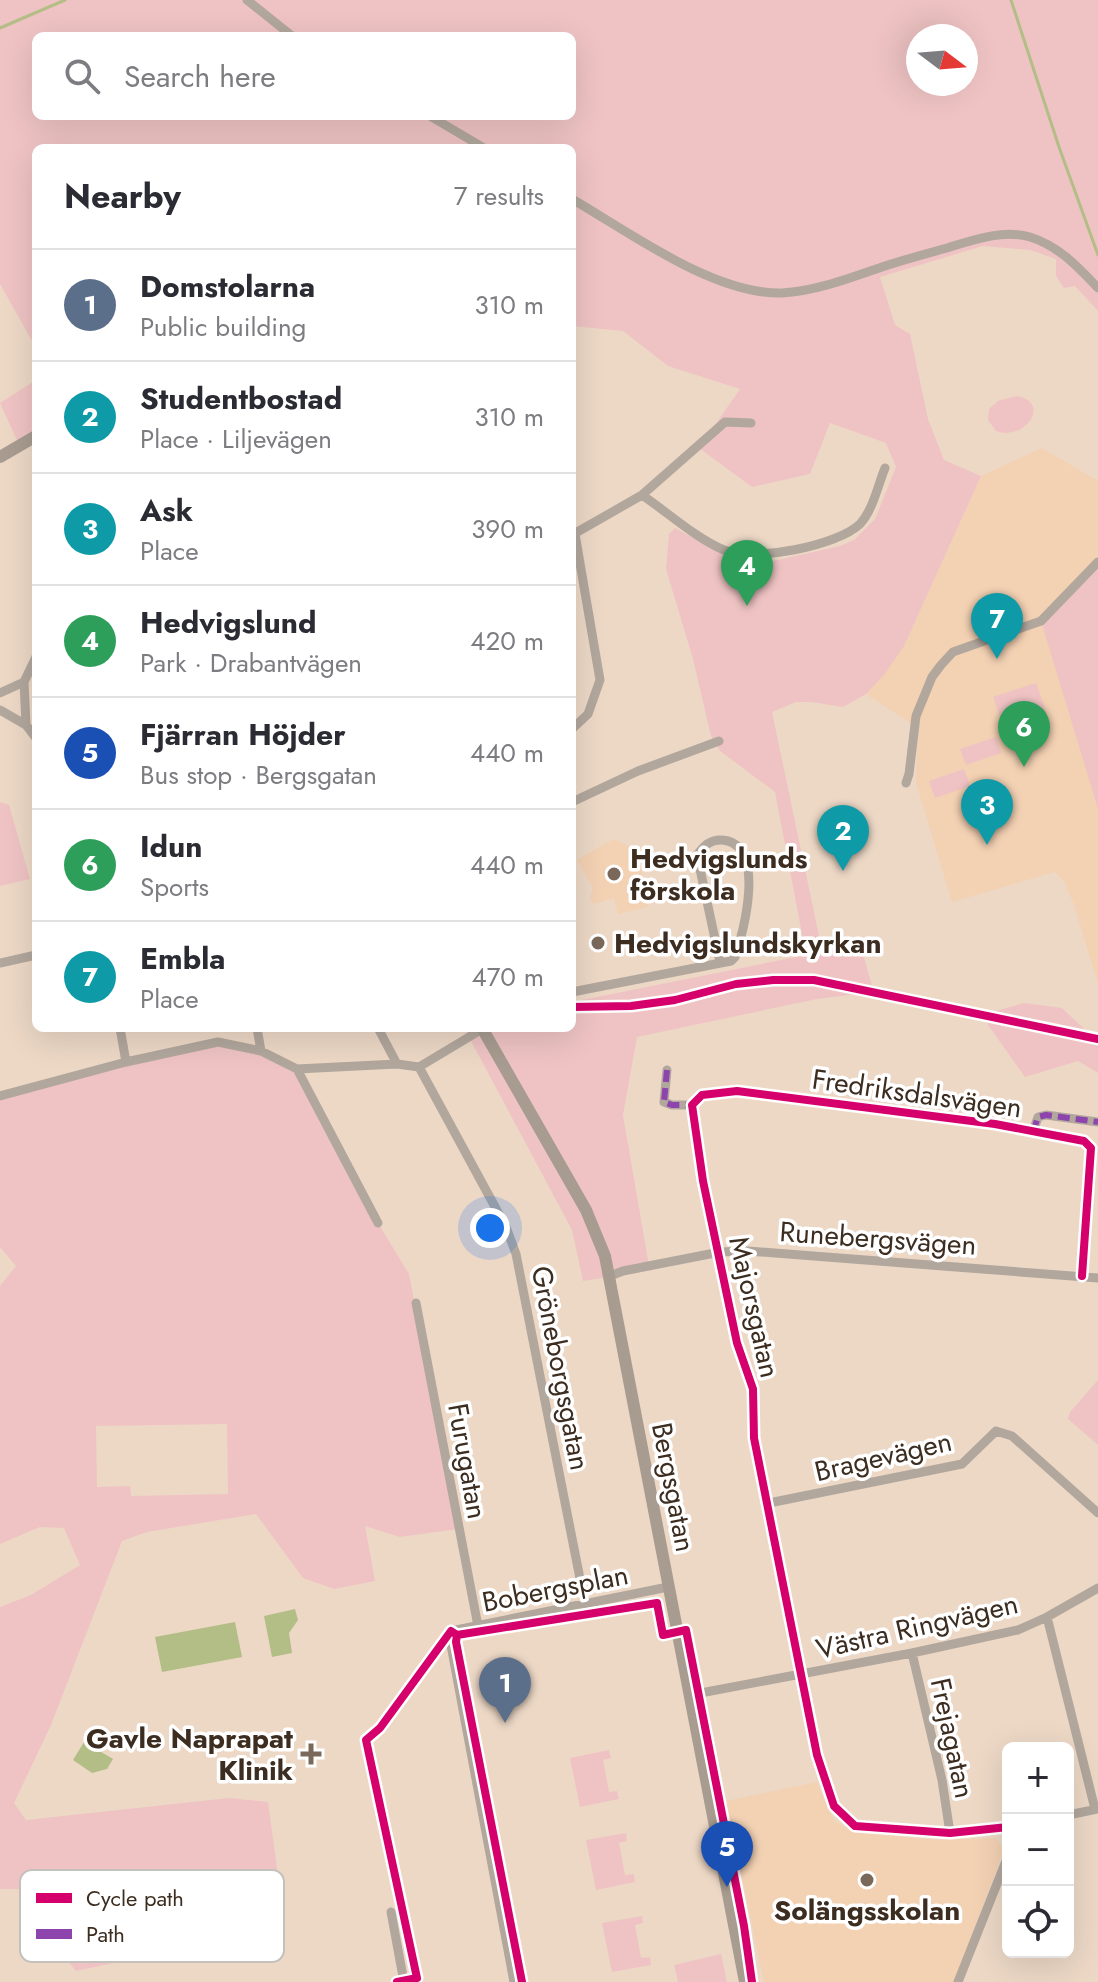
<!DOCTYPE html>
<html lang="en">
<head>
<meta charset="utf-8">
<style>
  :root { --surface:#fff; --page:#f7f7f7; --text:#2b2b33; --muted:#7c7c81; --line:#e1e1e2; --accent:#0f766e }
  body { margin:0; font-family:Jost,sans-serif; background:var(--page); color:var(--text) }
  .controls { position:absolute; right:24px; bottom:24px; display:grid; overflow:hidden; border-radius:12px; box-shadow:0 8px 32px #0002 }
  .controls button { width:72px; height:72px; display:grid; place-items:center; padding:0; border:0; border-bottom:2px solid var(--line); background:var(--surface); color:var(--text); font:40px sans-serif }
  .compass { position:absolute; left:906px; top:24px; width:72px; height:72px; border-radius:50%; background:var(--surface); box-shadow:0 8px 32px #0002; rotate:106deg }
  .you { position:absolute; left:490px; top:1228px; width:28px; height:28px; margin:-20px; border:6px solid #fff; border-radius:50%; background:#1a73e8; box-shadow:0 0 0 12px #1a73e833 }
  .badge { display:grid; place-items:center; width:52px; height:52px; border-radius:50%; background:var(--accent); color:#fff; font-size:26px; font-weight:700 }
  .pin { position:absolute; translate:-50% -66px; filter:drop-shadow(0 2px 4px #0008) }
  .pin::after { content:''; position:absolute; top:42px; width:28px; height:24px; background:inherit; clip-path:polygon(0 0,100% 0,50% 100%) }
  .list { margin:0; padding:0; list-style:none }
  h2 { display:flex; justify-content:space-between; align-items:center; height:104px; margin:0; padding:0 32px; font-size:34px }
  h2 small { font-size:26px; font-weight:400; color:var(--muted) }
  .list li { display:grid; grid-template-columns:52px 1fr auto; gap:24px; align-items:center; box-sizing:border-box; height:112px; padding:0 32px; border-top:2px solid var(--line) }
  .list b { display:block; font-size:30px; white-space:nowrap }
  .list p { margin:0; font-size:26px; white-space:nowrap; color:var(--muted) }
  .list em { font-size:26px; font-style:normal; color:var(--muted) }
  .icon { flex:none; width:44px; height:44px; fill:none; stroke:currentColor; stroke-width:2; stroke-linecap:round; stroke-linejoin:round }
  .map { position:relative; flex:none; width:1098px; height:1982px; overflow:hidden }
  .search { position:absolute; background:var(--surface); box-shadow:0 8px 32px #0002; left:32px; top:32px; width:544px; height:88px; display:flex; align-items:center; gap:20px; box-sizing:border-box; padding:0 28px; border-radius:12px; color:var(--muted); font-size:30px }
  .panel { position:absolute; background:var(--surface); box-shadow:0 8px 32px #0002; left:32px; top:144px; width:544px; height:888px; border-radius:12px }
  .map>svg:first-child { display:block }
  .built { fill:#f3d1b3 }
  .green { fill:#efc3c3; fill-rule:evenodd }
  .water { fill:#b3bd86 }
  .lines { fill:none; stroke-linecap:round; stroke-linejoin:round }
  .stream { stroke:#b3bd86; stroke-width:3 }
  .street { stroke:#b2a79d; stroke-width:9 }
  .secondary { stroke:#a89c90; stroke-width:12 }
  .quiet { stroke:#8e44ad; stroke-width:6; stroke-dasharray:12 6; stroke-linecap:butt }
  .cycleway-casing { stroke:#fff; stroke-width:13 }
  .cycleway { stroke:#d6006c; stroke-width:8 }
  .poi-dot { fill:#7a695a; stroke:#fff; stroke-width:3 }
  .labels { text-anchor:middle; stroke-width:7; stroke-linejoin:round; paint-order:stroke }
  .poi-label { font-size:28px; font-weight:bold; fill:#3c2d20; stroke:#fff; text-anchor:start }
  .street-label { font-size:28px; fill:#3c2d20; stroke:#fff }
  .key { fill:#fff; stroke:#c4c0bc; stroke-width:2 }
  .key-label { font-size:22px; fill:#3c2d20 }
</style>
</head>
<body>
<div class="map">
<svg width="1098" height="1982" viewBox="0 0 1098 1982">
  <rect width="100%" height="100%" fill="#edd8c6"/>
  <!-- built -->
  <path class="built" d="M1042,448L1098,481V984L1073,902L1064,881L1055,872L952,902L916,783L918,728L866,694L904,646L981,476Z
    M613,839L634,848L651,897L647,907L618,914L614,898L594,904L590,897L593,888L577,860Z
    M817,1782L834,1821L854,1832L936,1840L996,1838L1004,1850L954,1982H764L726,1801Z"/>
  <!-- green -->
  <path class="green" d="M0,0H1098V311L1075,286L1064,288L1056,276V259L1030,250L983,246L880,277L895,325L910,334L928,419L944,460L981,476L904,646L884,675L866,694L843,707L811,702H796L772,712L822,950L859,941L874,992L817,999L637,1037L623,1115L649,1266L653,1270L583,1281L572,1230L464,1028H572V1002L806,955L775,792L720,751L711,736L693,659L666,569L669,534L675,528L734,560L748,562L764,563L840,546L854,540L875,519L896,467L886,443L830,423L810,474L752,487L699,448L740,389L668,366L623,331L572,326V148H36V348L0,284ZM36,36H572V116H36ZM918,36H966V84H918Z
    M36,380V441L21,449L0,403Z
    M1017,396C1052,402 1025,442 996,431L988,420L989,409L998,401Z
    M1098,562V809L1041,621Z
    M1036,683L1047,714L1004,728L993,697Z
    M996,737L1001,753L966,765L960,749Z
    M964,769L970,786L935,798L929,781Z
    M0,802L9,805L30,879L0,886Z
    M1024,1003L1062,1008L1095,1039H1098V1073L1078,1061L1025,1077L981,1015Z
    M218,1042L240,1045L297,1069L378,1223L409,1274L458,1529L400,1537L365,1526L375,1581L334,1589L303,1578L256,1514L147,1532L122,1541L51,1725L14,1803L26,1820L229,1798L268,1802L285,1927L76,1971L38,1925L36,1889H0V1607L31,1595L80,1565L64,1528L40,1527L0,1544V1286L16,1266L0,1247V1096ZM227,1424L228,1494L131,1496L130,1486L97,1487L96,1426Z
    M1098,1380V1445L1068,1419L1070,1412Z
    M609,1750L611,1758L603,1760L609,1792L617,1791L619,1799L580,1807L570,1758Z
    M626,1833L627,1841L619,1843L625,1875L634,1874L635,1882L596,1890L586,1840Z
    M642,1916L643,1923L635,1925L641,1958L650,1957L651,1965L612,1972L602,1923Z
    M721,1954L727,1982H678L674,1965Z"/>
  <!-- water -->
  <path class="water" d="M295,1609L298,1620L289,1633L292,1653L272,1657L264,1616Z
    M235,1622L242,1657L162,1672L155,1637Z
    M84,1742L113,1759L107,1769L92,1773L73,1760Z"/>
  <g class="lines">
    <!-- stream -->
    <path class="stream" d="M1011,0L1059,147L1098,255
      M0,28L65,0"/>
    <!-- street -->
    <path class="street" d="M247,0L292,36
      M430,116L484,148
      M572,199C629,232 714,295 782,293C816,291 850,278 882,267C903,260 925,254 947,248C973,240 1003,229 1030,237C1059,246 1078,267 1098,288
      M642,495C667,512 697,539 724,550C754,562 837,546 860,524C873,510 878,485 885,468
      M572,535L642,495L725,422L751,423
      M36,657L24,682L26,725L36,738
      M0,693L24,682
      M0,710L26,725
      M572,729L588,714L600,680L575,534
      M906,783L909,774L916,716L932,677L941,665L953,652L1041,621L1098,562
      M572,802L638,771L719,741
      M0,963L36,955
      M572,992L731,961L735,957C744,931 767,843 722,840C710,839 704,846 697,855L720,962
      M120,1028L126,1062
      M257,1028L261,1051
      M378,1028L397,1064
      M419,1067L506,1227L516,1254L585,1604
      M297,1069L378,1223
      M667,1070L664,1102L672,1105H692
      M0,1096L126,1062L218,1042L261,1051L297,1069L397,1064L419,1067L484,1028
      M1033,1132L1038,1117L1046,1115L1098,1122
      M610,1276L623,1271L720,1252L748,1251L1098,1278
      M416,1303L478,1626
      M769,1503L962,1464L996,1431L1012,1436L1098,1513
      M1047,1617L1095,1809
      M451,1631L668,1587
      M450,1640L514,1982
      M912,1653L942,1780L950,1833
      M690,1695L912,1653L1018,1630L1047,1617L1098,1588
      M1068,1815L1098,1809
      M1008,1827L950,1833L855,1826L834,1806L817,1755L754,1438L753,1389L737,1343L703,1181L692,1105L702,1095L737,1091L995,1124L1084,1141L1091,1148L1082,1276
      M391,1912L404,1982
      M958,1982L1008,1856"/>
    <!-- secondary -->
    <path class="secondary" d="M0,457L36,436
      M482,1028L586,1210L605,1256L745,1982"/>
    <!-- quiet -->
    <path class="quiet" d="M667,1070L664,1102L672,1105H692
      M1033,1132L1038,1117L1046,1115L1098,1122"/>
    <defs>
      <path id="cycleway" d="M572,1007L631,1006L675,1000L736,984L773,980H814L1098,1039
        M457,1635L456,1642L522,1982
        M1008,1827L950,1833L855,1826L834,1806L817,1755L754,1438L753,1389L737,1343L703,1181L692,1105L702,1095L737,1091L995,1124L1084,1141L1091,1148L1082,1276
        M397,1982L417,1978L366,1740L380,1728L451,1631L457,1635L657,1603L663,1635L686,1630L744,1926L752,1982"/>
    </defs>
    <!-- cycleway casing -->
    <use href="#cycleway" class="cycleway-casing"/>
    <!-- cycleway -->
    <use href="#cycleway" class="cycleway"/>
  </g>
  <!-- markers -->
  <g class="poi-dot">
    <circle cx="614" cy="874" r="8"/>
    <circle cx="598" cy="943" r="8"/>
    <path d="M307 1742h8v8h8v8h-8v8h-8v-8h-8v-8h8z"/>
    <circle cx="867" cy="1880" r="8"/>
  </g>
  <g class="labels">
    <!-- poi labels -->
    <g class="poi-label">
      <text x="630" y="868">Hedvigslunds<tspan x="630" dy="32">förskola</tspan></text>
      <text x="614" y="953">Hedvigslundskyrkan</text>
      <text x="293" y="1748" text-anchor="end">Gavle Naprapat<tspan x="293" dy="32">Klinik</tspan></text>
      <text x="867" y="1920" text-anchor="middle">Solängsskolan</text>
    </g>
    <!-- street labels -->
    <g class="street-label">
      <text transform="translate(917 1093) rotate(8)" y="10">Fredriksdalsvägen</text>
      <text transform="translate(878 1238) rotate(4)" y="10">Runebergsvägen</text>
      <text transform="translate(755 1307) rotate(77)" y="10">Majorsgatan</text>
      <text transform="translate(561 1368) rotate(79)" y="10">Gröneborgsgatan</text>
      <text transform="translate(883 1456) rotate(-13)" y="10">Bragevägen</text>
      <text transform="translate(468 1461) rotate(80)" y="10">Furugatan</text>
      <text transform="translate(674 1487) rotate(79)" y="10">Bergsgatan</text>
      <text transform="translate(555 1588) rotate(-11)" y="10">Bobergsplan</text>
      <text transform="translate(917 1626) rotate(-13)" y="10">Västra Ringvägen</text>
      <text transform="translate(953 1738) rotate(78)" y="10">Frejagatan</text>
    </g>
  </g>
  <!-- legend -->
  <rect x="20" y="1870" width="264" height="92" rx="12" class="key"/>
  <rect x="36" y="1893" width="36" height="10" fill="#d6006c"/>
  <rect x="36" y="1929" width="36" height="10" fill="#8e44ad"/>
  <g class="key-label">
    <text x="86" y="1906">Cycle path</text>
    <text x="86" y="1942">Path</text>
  </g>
</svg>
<div class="controls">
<button>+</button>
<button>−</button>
<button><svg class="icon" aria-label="locate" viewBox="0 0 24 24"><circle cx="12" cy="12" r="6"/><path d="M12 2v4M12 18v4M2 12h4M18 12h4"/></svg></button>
</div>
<svg class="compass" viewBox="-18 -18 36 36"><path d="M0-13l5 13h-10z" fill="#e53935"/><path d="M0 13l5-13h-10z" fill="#7c7c81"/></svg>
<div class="you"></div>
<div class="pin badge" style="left:505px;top:1723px;background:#5c6f8a">1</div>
<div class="pin badge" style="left:843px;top:871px;background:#0f9aa8">2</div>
<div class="pin badge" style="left:987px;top:845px;background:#0f9aa8">3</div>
<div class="pin badge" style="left:747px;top:606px;background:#2e9e5b">4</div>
<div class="pin badge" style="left:727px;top:1887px;background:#1a4fb4">5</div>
<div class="pin badge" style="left:1024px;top:767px;background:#2e9e5b">6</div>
<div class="pin badge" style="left:997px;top:659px;background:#0f9aa8">7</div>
<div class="search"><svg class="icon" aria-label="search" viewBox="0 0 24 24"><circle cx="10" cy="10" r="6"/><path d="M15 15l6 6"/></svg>Search here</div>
<section class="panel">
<h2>Nearby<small>7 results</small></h2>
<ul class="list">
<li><span class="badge" style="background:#5c6f8a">1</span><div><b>Domstolarna</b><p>Public building</p></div><em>310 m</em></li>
<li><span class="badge" style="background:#0f9aa8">2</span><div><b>Studentbostad</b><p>Place · Liljevägen</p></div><em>310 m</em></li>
<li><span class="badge" style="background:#0f9aa8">3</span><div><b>Ask</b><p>Place</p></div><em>390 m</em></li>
<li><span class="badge" style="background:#2e9e5b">4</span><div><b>Hedvigslund</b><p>Park · Drabantvägen</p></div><em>420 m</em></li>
<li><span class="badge" style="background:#1a4fb4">5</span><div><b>Fjärran Höjder</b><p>Bus stop · Bergsgatan</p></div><em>440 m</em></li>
<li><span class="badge" style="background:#2e9e5b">6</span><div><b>Idun</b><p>Sports</p></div><em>440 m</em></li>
<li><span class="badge" style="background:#0f9aa8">7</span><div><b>Embla</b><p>Place</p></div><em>470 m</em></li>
</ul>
</section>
</div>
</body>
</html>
